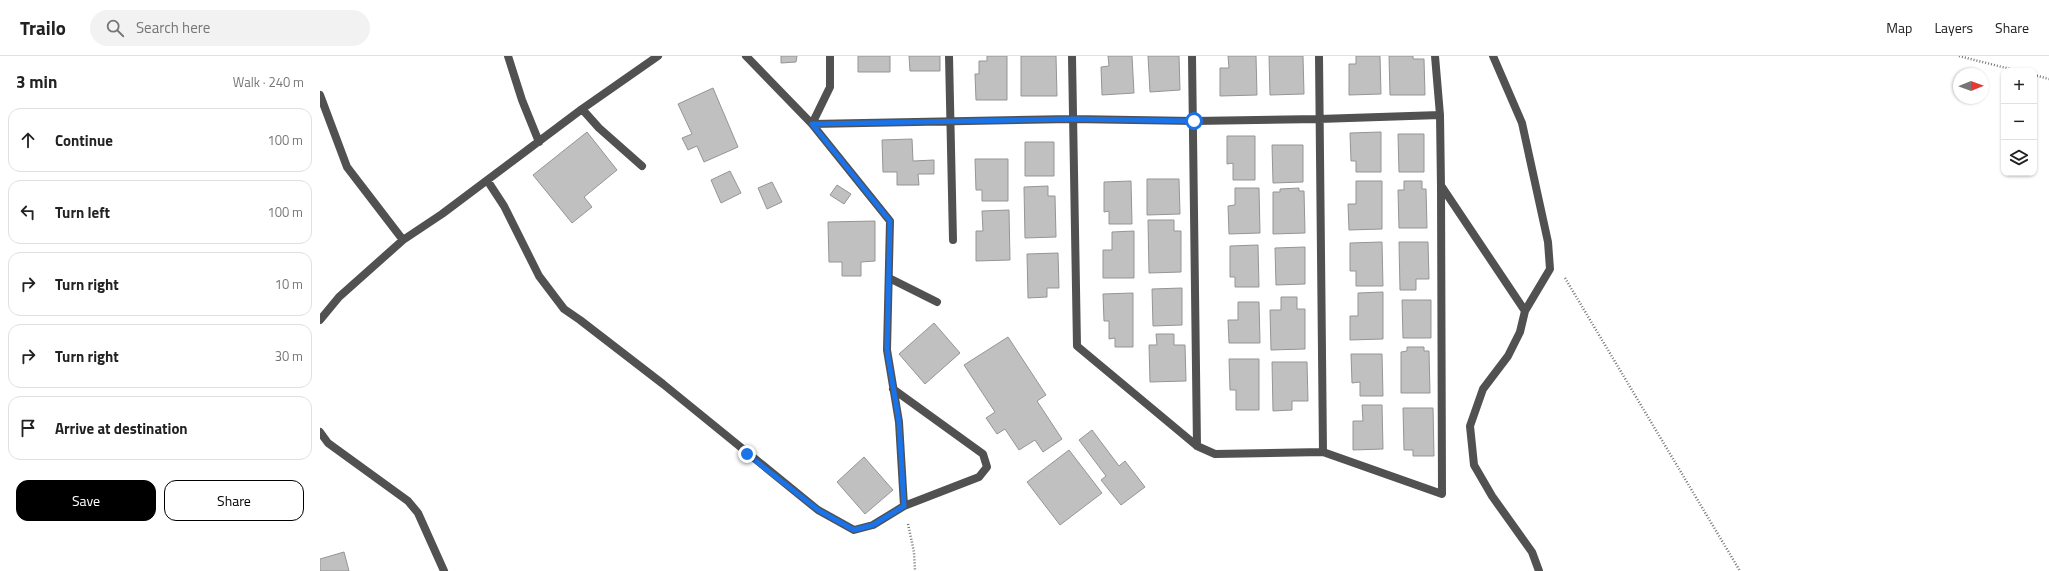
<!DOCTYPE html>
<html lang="en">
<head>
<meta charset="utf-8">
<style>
  :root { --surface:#fff; --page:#f2f2f2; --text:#222; --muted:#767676; --line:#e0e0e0; --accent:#000 }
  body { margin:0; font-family:"Titillium Web",sans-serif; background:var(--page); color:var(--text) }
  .controls { position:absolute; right:12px; top:12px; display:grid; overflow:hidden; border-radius:8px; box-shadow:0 1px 3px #0004 }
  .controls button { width:36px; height:36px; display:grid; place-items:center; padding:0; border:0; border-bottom:1px solid var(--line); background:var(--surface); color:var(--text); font:20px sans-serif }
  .compass { position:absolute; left:1633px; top:12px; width:36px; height:36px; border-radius:50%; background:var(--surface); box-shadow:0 1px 3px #0004; rotate:89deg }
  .stop { position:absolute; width:12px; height:12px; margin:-9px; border:3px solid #1a73e8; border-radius:50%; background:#fff }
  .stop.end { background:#1a73e8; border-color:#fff; box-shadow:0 1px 4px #0008 }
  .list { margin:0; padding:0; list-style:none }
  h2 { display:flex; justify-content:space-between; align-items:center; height:52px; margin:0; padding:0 16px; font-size:17px }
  h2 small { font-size:13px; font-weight:400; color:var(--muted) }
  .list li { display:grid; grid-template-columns:26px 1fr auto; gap:12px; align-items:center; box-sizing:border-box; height:64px; margin:0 8px 8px; padding:0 8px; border:1px solid var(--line); border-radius:12px }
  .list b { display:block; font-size:15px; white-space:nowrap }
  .list em { font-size:13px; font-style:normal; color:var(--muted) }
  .actions { display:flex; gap:8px; padding:12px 16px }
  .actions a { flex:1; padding:9px 0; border:1px solid var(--accent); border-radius:12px; text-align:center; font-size:14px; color:var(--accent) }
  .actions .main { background:var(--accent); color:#fff }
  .icon { flex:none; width:22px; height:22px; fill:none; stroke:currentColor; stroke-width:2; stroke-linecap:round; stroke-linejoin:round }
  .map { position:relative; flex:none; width:1729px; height:515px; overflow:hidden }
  header { display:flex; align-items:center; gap:24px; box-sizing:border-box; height:56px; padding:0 20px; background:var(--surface); border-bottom:1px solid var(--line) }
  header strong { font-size:19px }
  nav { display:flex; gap:22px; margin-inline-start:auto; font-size:14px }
  .search { width:280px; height:36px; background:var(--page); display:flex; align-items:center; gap:10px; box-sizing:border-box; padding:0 14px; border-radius:22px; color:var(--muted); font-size:15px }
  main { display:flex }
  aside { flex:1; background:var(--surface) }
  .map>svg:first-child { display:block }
  .building { fill:#c0c0c0; stroke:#959595 }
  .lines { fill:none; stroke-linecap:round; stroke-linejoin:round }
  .path { stroke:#737373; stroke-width:2.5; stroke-dasharray:1 2; stroke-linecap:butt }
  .street { stroke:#515151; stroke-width:8 }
  .route { stroke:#1a73e8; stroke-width:5 }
</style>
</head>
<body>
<header>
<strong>Trailo</strong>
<div class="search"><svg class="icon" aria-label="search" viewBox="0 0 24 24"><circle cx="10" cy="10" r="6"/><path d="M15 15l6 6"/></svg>Search here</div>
<nav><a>Map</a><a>Layers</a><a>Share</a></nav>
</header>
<main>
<aside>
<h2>3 min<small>Walk · 240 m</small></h2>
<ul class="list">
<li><svg class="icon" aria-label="ahead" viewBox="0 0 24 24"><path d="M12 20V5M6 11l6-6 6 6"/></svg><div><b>Continue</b></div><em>100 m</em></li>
<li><svg class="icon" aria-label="left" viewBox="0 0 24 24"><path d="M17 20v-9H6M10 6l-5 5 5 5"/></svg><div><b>Turn left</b></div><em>100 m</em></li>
<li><svg class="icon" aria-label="right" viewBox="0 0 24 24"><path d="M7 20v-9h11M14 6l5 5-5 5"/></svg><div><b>Turn right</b></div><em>10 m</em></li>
<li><svg class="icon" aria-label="right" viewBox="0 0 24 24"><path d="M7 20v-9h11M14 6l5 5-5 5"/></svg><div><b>Turn right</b></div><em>30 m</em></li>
<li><svg class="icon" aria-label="arrive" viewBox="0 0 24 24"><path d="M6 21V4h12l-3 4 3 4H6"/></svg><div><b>Arrive at destination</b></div></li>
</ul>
<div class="actions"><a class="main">Save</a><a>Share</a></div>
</aside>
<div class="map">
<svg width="1729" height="515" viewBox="0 0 1729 515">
  <rect width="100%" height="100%" fill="#fff"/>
  <!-- building -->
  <path class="building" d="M461,0H477L476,6L461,7Z
    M538,0H570V16H538Z
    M589,0H620V15H590Z
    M667,0H687V44H656L655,18H659V5H667Z
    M701,0H736L737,40H701Z
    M788,0H812L814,37L782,39L781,11L789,10Z
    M828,0H859L860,34L830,36Z
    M908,0H936L937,39L900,40V12H909Z
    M949,0H983L984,38L950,39Z
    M1036,0H1060L1061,38L1029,39V8H1036Z
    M1069,0H1093V3H1104L1105,39H1070Z
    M393,32L418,91L384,106L377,90L368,94L362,82L372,78L358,48Z
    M267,76L297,114L264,141L272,151L252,167L213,119Z
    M1061,76V116H1036V105H1031L1030,77Z
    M1078,78H1104V116H1079Z
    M907,80H935V124H913V107L907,108Z
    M592,83L593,105L614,104V118H598L599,129H577V116H563L562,84Z
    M705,86H734V120H705Z
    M952,89H983V126L953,127Z
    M655,103H688V145H662V134H656Z
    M410,115L421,137L401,147L391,124Z
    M827,123H859L860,158L827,159Z
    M811,125L812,168H789V155L784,156V126Z
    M1036,125H1062V173L1029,174L1028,148H1036Z
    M1084,125H1102V133H1106L1107,172H1079L1078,134H1084Z
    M452,126L462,146L447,153L438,132Z
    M517,129L531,138L524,148L510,139Z
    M728,130V140H735L736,181L705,182L704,131Z
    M915,132H939L940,177L909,178L908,150L915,149Z
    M979,132V135H984L985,177L953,178V136H960V133Z
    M689,154L690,204L656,205V175H663L662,155Z
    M828,164H854V175H861V216L829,217Z
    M555,165V205L541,206V220H522V206H509L508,166Z
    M814,175V222H783V194H792V176Z
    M1062,186L1063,230H1036V215H1030V187Z
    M1079,186H1108L1109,223H1096V234H1080Z
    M938,189L939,231H915V221H910V190Z
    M985,191V228L956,229L955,192Z
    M738,197L739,232H727V241L708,242L707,198Z
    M862,232V269L833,270L832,233Z
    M1063,236V283L1030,284V260H1038V237Z
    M813,237V291H795V282L789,283V265H784L783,238Z
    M961,241H977V253H985V293L951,294L950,254H961Z
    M1082,244H1111V282H1083Z
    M918,246H939L940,287H909L908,264H918Z
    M614,267L640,297L605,328L579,298Z
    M836,278H854V289H865L866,325L830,326L829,289H837Z
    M688,281L726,339L717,345L742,383L723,396L715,384L699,394L685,373L677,378L666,362L675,356L644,309Z
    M1087,291H1104V295H1109L1110,337H1081V296L1087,295Z
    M1031,298H1062L1063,340H1040V326L1032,327Z
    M909,303H939V354H916V334H910Z
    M952,306H987L988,345H972V354L953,355Z
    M1042,349H1062L1063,393L1033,394V365H1043Z
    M1083,352H1113L1114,400H1093V394H1084Z
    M772,374L799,410L805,405L825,431L801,449L781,424L786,420L759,384Z
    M749,394L782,437L740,469L707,426Z
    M544,401L573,434L545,458L517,426Z
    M24,496L29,515H0V503Z"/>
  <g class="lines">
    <!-- path -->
    <path class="path" d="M1639,0L1698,15
      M1714,19L1729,23
      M1245,222L1420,515
      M588,468L594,496L595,515"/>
    <!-- street -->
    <path class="street" d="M188,0L202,44L219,86
      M426,0L492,68L752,63L874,65L999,63L1120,59
      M510,0V31L492,68L570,165L567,294L579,366L584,450
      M629,0L633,184
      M752,0L757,290L877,390L895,398L1003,396L1122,438L1121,131L1120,59L1115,0
      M872,0L877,390
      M999,0L1003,396
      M1173,0L1202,67L1228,186L1230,213L1205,255
      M0,39L27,111L83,184
      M262,53L279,72L322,110
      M167,124L184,150L219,220L244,253L260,264L343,328L498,454L534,474L553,469L584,450L659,421L667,411L663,398L573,333
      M1122,131L1205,255L1200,276L1188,300L1163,333L1150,370L1154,409L1172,440L1212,496L1219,515
      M569,222L617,246
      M0,264L19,241L83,184L122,158L262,53L338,0
      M0,376L8,387L88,445L98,457L124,515"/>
  </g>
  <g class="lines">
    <!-- route -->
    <path class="route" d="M427,398L498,454L534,474L553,469L584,450L579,366L567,294L570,165L492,68L752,63L874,65"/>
  </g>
</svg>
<div class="controls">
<button>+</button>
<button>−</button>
<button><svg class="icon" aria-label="layers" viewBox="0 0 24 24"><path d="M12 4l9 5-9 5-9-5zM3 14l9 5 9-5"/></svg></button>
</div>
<svg class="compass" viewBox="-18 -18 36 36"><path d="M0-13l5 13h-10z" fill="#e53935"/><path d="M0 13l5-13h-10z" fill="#767676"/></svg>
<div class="stop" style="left:874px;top:65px"></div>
<div class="stop end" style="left:427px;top:398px"></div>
</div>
</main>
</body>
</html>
